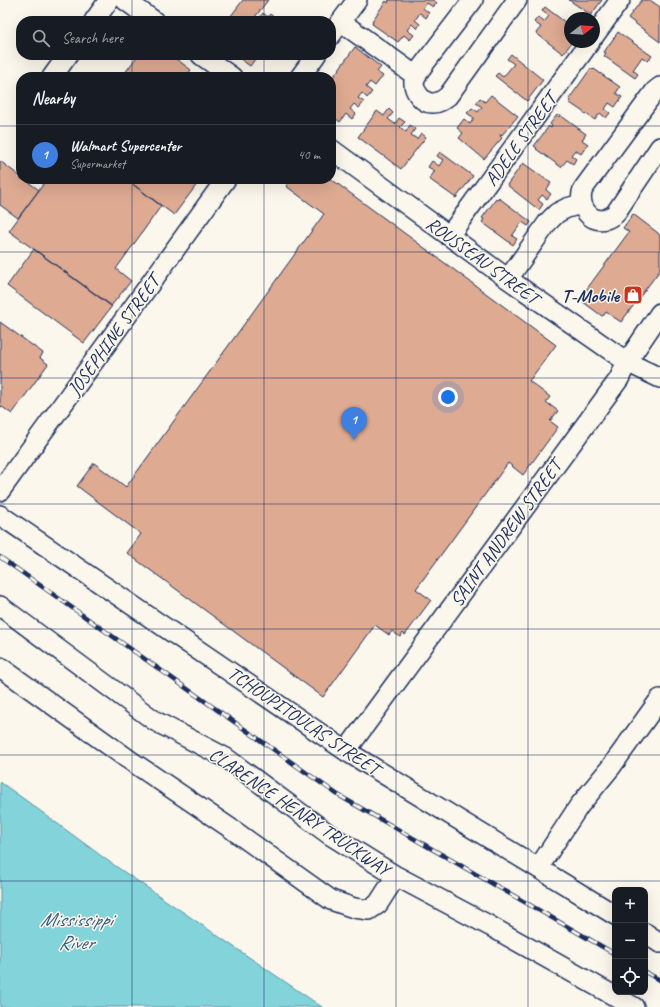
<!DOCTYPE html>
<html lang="en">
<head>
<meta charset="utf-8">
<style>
  :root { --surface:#171b24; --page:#242831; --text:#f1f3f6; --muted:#9ea1a6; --line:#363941; --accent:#d93025 }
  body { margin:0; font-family:Caveat,sans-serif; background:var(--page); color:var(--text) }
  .controls { position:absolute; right:12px; bottom:12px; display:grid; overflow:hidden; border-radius:8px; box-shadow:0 4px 16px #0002 }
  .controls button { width:36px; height:36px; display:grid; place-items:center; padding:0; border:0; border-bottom:1px solid var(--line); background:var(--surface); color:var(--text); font:20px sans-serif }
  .compass { position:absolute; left:564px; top:12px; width:36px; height:36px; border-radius:50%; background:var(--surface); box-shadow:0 4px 16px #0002; rotate:73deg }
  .you { position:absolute; left:448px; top:397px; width:14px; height:14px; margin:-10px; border:3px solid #fff; border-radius:50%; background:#1a73e8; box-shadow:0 0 0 6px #1a73e833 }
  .badge { display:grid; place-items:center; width:26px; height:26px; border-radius:50%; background:var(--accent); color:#fff; font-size:13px; font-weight:700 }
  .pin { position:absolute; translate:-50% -33px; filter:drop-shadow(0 1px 2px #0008) }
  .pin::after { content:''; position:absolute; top:21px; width:14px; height:12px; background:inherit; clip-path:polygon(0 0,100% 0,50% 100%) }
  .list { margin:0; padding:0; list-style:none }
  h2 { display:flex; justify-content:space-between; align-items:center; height:52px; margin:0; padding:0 16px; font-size:17px }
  h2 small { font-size:13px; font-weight:400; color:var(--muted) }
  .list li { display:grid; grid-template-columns:26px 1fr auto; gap:12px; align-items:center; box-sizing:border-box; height:60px; padding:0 16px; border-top:1px solid var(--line) }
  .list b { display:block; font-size:15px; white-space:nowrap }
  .list p { margin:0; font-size:13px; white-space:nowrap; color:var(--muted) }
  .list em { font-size:13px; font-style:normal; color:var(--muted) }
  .icon { flex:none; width:22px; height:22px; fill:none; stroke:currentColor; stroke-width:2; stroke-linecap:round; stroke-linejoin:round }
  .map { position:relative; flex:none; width:660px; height:1007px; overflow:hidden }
  .search { position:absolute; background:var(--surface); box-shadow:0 4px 16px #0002; left:16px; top:16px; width:320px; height:44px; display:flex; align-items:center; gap:10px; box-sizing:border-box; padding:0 14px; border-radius:16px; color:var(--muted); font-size:15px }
  .panel { position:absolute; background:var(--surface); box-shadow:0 4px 16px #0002; left:16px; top:72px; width:320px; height:112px; border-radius:16px }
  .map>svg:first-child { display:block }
  .water { fill:#82d4da; stroke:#5992a8 }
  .building { fill:#deaa92; stroke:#1b2f5e }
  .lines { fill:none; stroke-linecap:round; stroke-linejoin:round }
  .minor-casing { stroke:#1b2f5e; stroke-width:22 }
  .minor { stroke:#fbf7ec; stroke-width:19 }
  .rail-casing { stroke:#1b2f5e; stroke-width:4.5 }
  .rail { stroke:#fbf7ec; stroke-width:3; stroke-dasharray:9; stroke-linecap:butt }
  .grid { fill:none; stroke:#1b2f5e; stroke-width:1; stroke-opacity:0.55 }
  .labels { text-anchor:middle; stroke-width:3; stroke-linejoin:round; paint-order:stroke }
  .street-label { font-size:19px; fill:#1b2f5e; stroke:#fbf7ec }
  .poi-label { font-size:19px; font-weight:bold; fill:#1b2f5e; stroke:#fbf7ec; text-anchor:end }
  .water-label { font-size:20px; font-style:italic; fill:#35587d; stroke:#fbf7ec }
</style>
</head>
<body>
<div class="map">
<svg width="660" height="1007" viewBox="0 0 660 1007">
  <rect width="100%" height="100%" fill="#fbf7ec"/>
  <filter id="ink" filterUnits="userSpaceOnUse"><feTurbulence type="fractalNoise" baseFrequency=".025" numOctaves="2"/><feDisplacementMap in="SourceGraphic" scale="8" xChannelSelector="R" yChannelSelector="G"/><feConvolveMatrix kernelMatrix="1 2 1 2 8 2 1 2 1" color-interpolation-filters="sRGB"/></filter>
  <g filter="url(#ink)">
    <!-- water -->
    <path class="water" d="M0,782L24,799L111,863L322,1007H0Z"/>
    <!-- building -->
    <path class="building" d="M243,0H268L252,21H227Z
      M388,0H433L437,3L433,7L427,3L423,8L429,13L426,18L420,13L415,20L420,24L417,29L412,24L407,30L414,35L410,40L404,35L398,42L372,24L373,22L372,21L386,1L388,3L389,1Z
      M569,0H602L591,15Z
      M642,0H650L660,7V42L628,18Z
      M545,7L570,26V42H572L563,54L536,33L541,27L534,22L538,17L544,22L549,16L542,11Z
      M263,13L268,17L270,14L276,19L275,21H257Z
      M618,32L652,56L648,61L642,57L633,70L638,74L635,78L604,56L606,53L604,52Z
      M355,47L381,67L377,72L383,76L375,86L370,82L366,87L372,92L367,98L362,93L358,98L364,102L359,108L354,104L350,109L356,114L352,119L346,114L340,122L331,115V80Z
      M511,54L543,80L527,101L495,76L498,73L503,77L514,64L507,59Z
      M138,55H171L191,70L186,77H122Z
      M235,55H258L250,66Z
      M591,68L593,70L594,69L620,87L616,93L622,97L615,107L609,103L605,109L610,113L606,118L600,113L595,120L570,103L571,101L569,99Z
      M491,95L518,116L502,135L501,134L500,136L502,138L484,159L459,138L463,133L457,128L464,119L470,124L474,118L467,113L472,108L478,112L482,107L476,103L480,98L485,102Z
      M389,109L393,113L388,119L395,124L399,118L405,122L400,127L406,132L410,125L415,129L411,135L417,139L421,133L426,137L401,169L358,137L377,111L384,116Z
      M557,115L559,117L560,115L586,134L582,140L588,144L581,154L575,150L571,155L576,159L573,164L567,160L561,167L536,149L537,148L534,146L549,126L551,128L552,126L550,124Z
      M440,152L473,176L456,198L429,179L435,171L428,167L432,161L439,166L443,160L437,156Z
      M0,161L21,177V179H24L39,190L18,218L0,205Z
      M523,163L551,183L546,190L551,194L547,199L542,195L538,200L543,204L539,210L507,185Z
      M47,179H126L161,206L116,269L131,281L111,306L9,231Z
      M126,179H201L174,215Z
      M291,179H331L556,345L529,381L550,397L546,402L558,411L550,421L558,427L523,475L508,463L416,589L431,600L405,635L403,633L400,637L392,631L389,635L375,625L323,697L127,553L141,534L77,486L94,463L126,487L324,214L286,186Z
      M499,198L531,222L528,226L522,222L512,236L517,239L513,245L482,222L484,219L482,218L496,199L498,200Z
      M633,214L658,233L660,236V270L621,322L606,312L604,315L602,316L583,302L587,297L583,294L629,232L623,228Z
      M34,249L112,306L84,343L7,286Z
      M0,322L43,353L40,358L48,364L12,414L1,406L0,408Z"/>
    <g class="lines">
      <defs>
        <path id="minor" d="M125,0L154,21
          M473,0L418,72C417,75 415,78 414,81C413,91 423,104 433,103C439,103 443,100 448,96L517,0
          M94,21L109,0
          M341,22L416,76
          M331,35L357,0
          M594,36L620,0
          M201,55L232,77
          M52,77L68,55
          M300,77L316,55
          M660,87L655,91L583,189C577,204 589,224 606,219C609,218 612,216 615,214L660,147
          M331,149L508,279L627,362L660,378
          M449,236L590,42
          M508,279L548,222L557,213L567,208L581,204
          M0,491L226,179
          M0,515L346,751L615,915
          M0,606L155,721L226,758L330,835L396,876L490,926L634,1007
          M0,667L128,759L233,830L331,900L354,908L369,910L378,904L396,876
          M346,751L619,379L627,362L660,313
          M539,867L579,806L611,767L660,699
          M645,933L660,943"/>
      </defs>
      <!-- minor casing -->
      <use href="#minor" class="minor-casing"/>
      <!-- minor -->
      <use href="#minor" class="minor"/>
      <defs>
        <path id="rail" d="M0,557L338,795L615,954
          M645,972L660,980"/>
      </defs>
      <!-- rail casing -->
      <use href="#rail" class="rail-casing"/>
      <!-- rail -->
      <use href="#rail" class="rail"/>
    </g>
  </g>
  <!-- grid -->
  <path class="grid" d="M132,0V21M264,0V21M396,0V1007M528,0V1007M132,55V77M264,55V77M0,126H21M331,126H660M132,179V1007M264,179V1007M0,252H660M0,378H660M0,504H660M0,629H660M0,755H660M0,881H660"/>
  <!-- icons -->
  <defs>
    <symbol id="shop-square" viewBox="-11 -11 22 22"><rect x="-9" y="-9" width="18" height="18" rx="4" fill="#c8321e" stroke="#fbf7ec"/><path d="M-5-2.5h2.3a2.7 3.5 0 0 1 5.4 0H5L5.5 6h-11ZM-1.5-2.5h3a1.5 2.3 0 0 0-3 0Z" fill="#fff"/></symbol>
  </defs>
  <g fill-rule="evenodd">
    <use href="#shop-square" x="622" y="284" width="22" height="22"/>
  </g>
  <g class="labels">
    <!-- street labels -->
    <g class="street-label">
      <text transform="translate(520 139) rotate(-54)" y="7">ADELE STREET</text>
      <text transform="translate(483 260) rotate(36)" y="7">ROUSSEAU STREET</text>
      <text transform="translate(113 335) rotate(-54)" y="7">JOSEPHINE STREET</text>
      <text transform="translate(505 533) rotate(-54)" y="7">SAINT ANDREW STREET</text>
      <text transform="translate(304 720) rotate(34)" y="7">TCHOUPITOULAS STREET</text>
      <text transform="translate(300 811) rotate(34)" y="7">CLARENCE HENRY TRUCKWAY</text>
    </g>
    <!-- poi labels -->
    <g class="poi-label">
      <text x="619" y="302">T-Mobile</text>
    </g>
    <!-- water labels -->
    <g class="water-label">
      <text x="76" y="926">Mississippi<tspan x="76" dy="23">River</tspan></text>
    </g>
  </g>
</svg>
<div class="controls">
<button>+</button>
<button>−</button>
<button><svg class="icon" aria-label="locate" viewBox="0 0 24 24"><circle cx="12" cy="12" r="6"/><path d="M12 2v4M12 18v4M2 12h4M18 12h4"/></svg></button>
</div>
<svg class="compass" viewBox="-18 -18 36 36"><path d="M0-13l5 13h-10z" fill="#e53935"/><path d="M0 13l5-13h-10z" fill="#9ea1a6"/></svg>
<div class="you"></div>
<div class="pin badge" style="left:354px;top:440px;background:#3f7fe0">1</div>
<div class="search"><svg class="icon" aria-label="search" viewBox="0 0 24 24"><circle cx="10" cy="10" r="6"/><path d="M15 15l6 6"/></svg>Search here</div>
<section class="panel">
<h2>Nearby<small></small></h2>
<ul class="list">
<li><span class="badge" style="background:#3f7fe0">1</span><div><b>Walmart Supercenter</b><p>Supermarket</p></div><em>40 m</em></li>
</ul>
</section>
</div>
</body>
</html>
